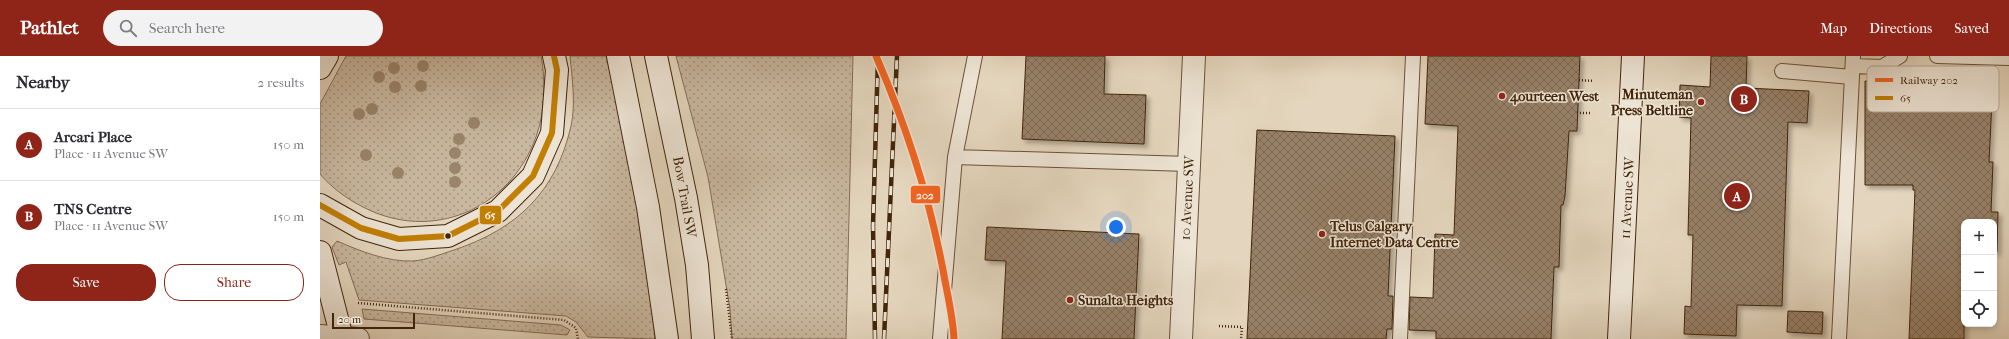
<!DOCTYPE html>
<html lang="en">
<head>
<meta charset="utf-8">
<style>
  :root { --surface:#fff; --page:#f2f2f3; --text:#2b2b33; --muted:#7c7c81; --line:#e1e1e2; --accent:#8f2418 }
  body { margin:0; font-family:"IM FELL French Canon",serif; background:var(--page); color:var(--text) }
  .controls { position:absolute; right:12px; bottom:12px; display:grid; overflow:hidden; border-radius:8px; box-shadow:0 2px 6px #0003 }
  .controls button { width:36px; height:36px; display:grid; place-items:center; padding:0; border:0; border-bottom:1px solid var(--line); background:var(--surface); color:var(--text); font:20px sans-serif }
  .scale { position:absolute; left:12px; bottom:10px; width:83px; box-sizing:border-box; padding-left:4px; border:2px solid #43250b; border-top:0; font-size:11px; line-height:14px; white-space:nowrap; color:#43250b; -webkit-text-stroke:3px #ede4d5; paint-order:stroke }
  .you { position:absolute; left:796px; top:171px; width:14px; height:14px; margin:-10px; border:3px solid #fff; border-radius:50%; background:#1a73e8; box-shadow:0 0 0 6px #1a73e833 }
  .badge { display:grid; place-items:center; width:26px; height:26px; border-radius:50%; background:var(--accent); color:#fff; font-size:13px; font-weight:700 }
  .pin { position:absolute; translate:-50% -50%; border:2px solid #fff; box-shadow:0 1px 4px #0006 }
  .list { margin:0; padding:0; list-style:none }
  h2 { display:flex; justify-content:space-between; align-items:center; height:52px; margin:0; padding:0 16px; font-size:17px }
  h2 small { font-size:13px; font-weight:400; color:var(--muted) }
  .list li { display:grid; grid-template-columns:26px 1fr auto; gap:12px; align-items:center; box-sizing:border-box; height:72px; padding:0 16px; border-top:1px solid var(--line) }
  .list b { display:block; font-size:15px; white-space:nowrap }
  .list p { margin:0; font-size:13px; white-space:nowrap; color:var(--muted) }
  .list em { font-size:13px; font-style:normal; color:var(--muted) }
  .actions { display:flex; gap:8px; padding:12px 16px }
  .actions a { flex:1; padding:9px 0; border:1px solid var(--accent); border-radius:16px; text-align:center; font-size:14px; color:var(--accent) }
  .actions .main { background:var(--accent); color:#fff }
  .icon { flex:none; width:22px; height:22px; fill:none; stroke:currentColor; stroke-width:2; stroke-linecap:round; stroke-linejoin:round }
  .map { position:relative; flex:none; width:1689px; height:283px; overflow:hidden }
  header { display:flex; align-items:center; gap:24px; box-sizing:border-box; height:56px; padding:0 20px; background:var(--accent); color:#fff }
  header strong { font-size:19px }
  nav { display:flex; gap:22px; margin-inline-start:auto; font-size:14px }
  .search { width:280px; height:36px; background:var(--page); display:flex; align-items:center; gap:10px; box-sizing:border-box; padding:0 14px; border-radius:22px; color:var(--muted); font-size:15px }
  main { display:flex }
  aside { flex:1; background:var(--surface) }
  .map>svg:first-child { display:block }
  .green { fill:url(#green-dots); stroke:#866e56 }
  .building { fill:url(#building-cross-hatch); stroke:#43250b; filter:url(#shadow) }
  .lines { fill:none; stroke-linecap:round; stroke-linejoin:round }
  .service-casing { stroke:#6b5138; stroke-width:16 }
  .minor-casing { stroke:#6b5138; stroke-width:24 }
  .tertiary-casing { stroke:#6b5138; stroke-width:24 }
  .secondary-casing { stroke:#43250b; stroke-width:24 }
  .path { stroke:#43250b; stroke-width:2.5; stroke-dasharray:1 2; stroke-linecap:butt }
  .service { stroke:#ede4d5; stroke-width:14 }
  .minor { stroke:#ede4d5; stroke-width:22 }
  .tertiary { stroke:#ede4d5; stroke-width:22 }
  .secondary { stroke:#ede4d5; stroke-width:22 }
  .rail-casing { stroke:#43250b; stroke-width:4.5 }
  .rail { stroke:#ede4d5; stroke-width:3; stroke-dasharray:9; stroke-linecap:butt }
  .bus-1-casing { stroke:#ede4d5; stroke-width:9 }
  .bus-1 { stroke:#c17f03; stroke-width:6 }
  .rail-1-casing { stroke:#ede4d5; stroke-width:10 }
  .rail-1 { stroke:#f26522; stroke-width:7 }
  .tree { fill:#9a856c }
  .poi-dot { fill:#8f2418; stroke:#ede4d5; stroke-width:1.5 }
  .bus-dot { fill:#43250b; stroke:#ede4d5; stroke-width:1.5 }
  .labels { text-anchor:middle; stroke-width:3; stroke-linejoin:round; paint-order:stroke }
  .poi-label { font-size:14px; font-weight:bold; fill:#43250b; stroke:#ede4d5; text-anchor:start }
  .street-label { font-size:14px; fill:#43250b; stroke:#ede4d5 }
  .key { fill:#ede4d5; stroke:#baab98; stroke-width:1 }
  .key-label { font-size:11px; fill:#43250b }
  .line-badge { stroke:#ede4d5; stroke-width:1.5 }
  .badge-label { font-size:11px; text-anchor:middle; font-weight:bold; fill:#fff }
</style>
</head>
<body>
<header>
<strong>Pathlet</strong>
<div class="search"><svg class="icon" aria-label="search" viewBox="0 0 24 24"><circle cx="10" cy="10" r="6"/><path d="M15 15l6 6"/></svg>Search here</div>
<nav><a>Map</a><a>Directions</a><a>Saved</a></nav>
</header>
<main>
<aside>
<h2>Nearby<small>2 results</small></h2>
<ul class="list">
<li><span class="badge">A</span><div><b>Arcari Place</b><p>Place · 11 Avenue SW</p></div><em>150 m</em></li>
<li><span class="badge">B</span><div><b>TNS Centre</b><p>Place · 11 Avenue SW</p></div><em>150 m</em></li>
</ul>
<div class="actions"><a class="main">Save</a><a>Share</a></div>
</aside>
<div class="map">
<svg width="1689" height="283" viewBox="0 0 1689 283">
  <defs>
    <pattern id="green-dots" width="8" height="8" patternUnits="userSpaceOnUse"><rect width="8" height="8" fill="#c9b8a0"/><path d="M2 2h.1M6 6h.1" fill="none" stroke="#a59581" stroke-width="1.8" stroke-linecap="round"/></pattern>
    <pattern id="building-cross-hatch" width="8" height="8" patternUnits="userSpaceOnUse"><rect width="8" height="8" fill="#978168"/><path d="M0 0l8 8M0 8l8-8" fill="none" stroke="#7d6954"/></pattern>
    <filter id="shadow"><feDropShadow dx="3.5" dy="3.5" stdDeviation="2" flood-color="#0004"/></filter>
  </defs>
  <rect width="100%" height="100%" fill="#e4d6be"/>
  <filter id="stains"><feTurbulence type="fractalNoise" baseFrequency=".005" numOctaves="4"/><feColorMatrix values="0 0 0 0 .2 0 0 0 0 .09 0 0 0 0 .02 0 0 0 .5 -.17"/></filter>
  <radialGradient id="worn" r=".72"><stop offset=".6" stop-color="#630" stop-opacity="0"/><stop offset="1" stop-color="#630" stop-opacity=".3"/></radialGradient>
  <!-- green -->
  <path class="green" d="M26,0H221C226,26 225,56 216,81C190,153 112,187 43,151C27,143 12,132 0,118V48Z
    M250,0H286C309,93 326,187 335,283L268,281L256,266L246,260L39,244L26,206L19,209L12,191L17,185C40,195 67,206 93,205C107,204 121,198 134,194C197,173 236,136 251,70C256,48 252,22 250,0Z
    M356,0H533L526,283H412L410,253L388,121Z
    M42,253L241,269L250,274L247,279L44,263Z"/>
  <!-- building -->
  <path class="building" d="M706,0H785L784,38L826,39L824,88L702,83Z
    M1108,0H1260L1257,75H1249L1245,140L1243,149H1241L1239,211H1234L1231,283H1116V275L1089,274L1090,241L1113,242L1115,178L1134,179L1138,70L1105,68Z
    M1391,0H1427L1426,32L1489,35L1487,67L1468,66L1462,250L1417,249L1416,280L1364,278L1365,250L1371,251L1373,179H1368L1371,62L1359,61L1360,29L1390,31Z
    M1579,24L1600,25V31L1626,32L1625,36L1647,38V42L1672,44L1669,106H1673L1671,156H1678L1677,196H1674V166H1644V283H1589L1595,134H1593V129H1545V25L1579,26Z
    M937,74L1075,80L1068,240H1073L1072,273H1067L1066,283H927Z
    M667,171L819,178L814,283H682L686,205L665,204Z
    M1468,255L1503,256L1502,278L1467,276Z"/>
  <g class="lines">
    <defs>
      <path id="service" d="M1617,0L1689,2
        M1533,10L1562,11L1580,0
        M1462,15L1532,21
        M635,101L869,108
        M620,283L635,101L655,0
        M1080,283L1093,0
        M1519,283L1533,0"/>
      <path id="minor" d="M0,280L38,283"/>
      <path id="tertiary" d="M861,283L874,0"/>
      <path id="secondary" d="M298,0L328,151L347,283
        M336,0L366,142L377,209L383,283
        M0,12L7,0
        M0,149L41,172L79,183L128,180L178,155L213,120L232,77L237,14L234,0
        M0,196L22,282
        M1299,283L1313,0"/>
    </defs>
    <!-- service casing -->
    <use href="#service" class="service-casing"/>
    <!-- minor casing -->
    <use href="#minor" class="minor-casing"/>
    <!-- tertiary casing -->
    <use href="#tertiary" class="tertiary-casing"/>
    <!-- secondary casing -->
    <use href="#secondary" class="secondary-casing"/>
    <!-- path -->
    <path class="path" d="M1259,24L1274,25
      M1345,50L1359,51
      M1257,57H1272
      M406,233L412,283
      M38,247L244,264L256,272L258,283
      M899,270L922,271L921,283"/>
    <!-- service -->
    <use href="#service" class="service"/>
    <!-- minor -->
    <use href="#minor" class="minor"/>
    <!-- tertiary -->
    <use href="#tertiary" class="tertiary"/>
    <!-- secondary -->
    <use href="#secondary" class="secondary"/>
    <defs>
      <path id="rail" d="M555,283L553,170L558,0
        M564,283L577,0"/>
    </defs>
    <!-- rail casing -->
    <use href="#rail" class="rail-casing"/>
    <!-- rail -->
    <use href="#rail" class="rail"/>
    <defs>
      <path id="bus-1" d="M0,149L41,172L79,183L128,180L178,155L213,120L232,77L237,14L234,0"/>
    </defs>
    <!-- bus-1 casing -->
    <use href="#bus-1" class="bus-1-casing"/>
    <!-- bus-1 -->
    <use href="#bus-1" class="bus-1"/>
    <defs>
      <path id="rail-1" d="M556,0C586,69 609,140 623,214C627,237 633,260 634,283"/>
    </defs>
    <!-- rail-1 casing -->
    <use href="#rail-1" class="rail-1-casing"/>
    <!-- rail-1 -->
    <use href="#rail-1" class="rail-1"/>
  </g>
  <!-- trees -->
  <g class="tree">
    <circle cx="103" cy="10" r="6"/>
    <circle cx="74" cy="12" r="6"/>
    <circle cx="59" cy="21" r="6"/>
    <circle cx="101" cy="30" r="6"/>
    <circle cx="75" cy="31" r="6"/>
    <circle cx="52" cy="53" r="6"/>
    <circle cx="39" cy="58" r="6"/>
    <circle cx="154" cy="67" r="6"/>
    <circle cx="139" cy="83" r="6"/>
    <circle cx="135" cy="97" r="6"/>
    <circle cx="46" cy="99" r="6"/>
    <circle cx="135" cy="112" r="6"/>
    <circle cx="78" cy="117" r="6"/>
    <circle cx="135" cy="126" r="6"/>
  </g>
  <!-- markers -->
  <g class="poi-dot">
    <circle cx="1182" cy="40" r="4"/>
    <circle cx="1381" cy="46" r="4"/>
    <circle cx="1002" cy="178" r="4"/>
    <circle cx="750" cy="244" r="4"/>
  </g>
  <circle class="bus-dot" cx="128" cy="180" r="3.5"/>
  <g class="labels">
    <!-- poi labels -->
    <g class="poi-label">
      <text x="1373" y="43" text-anchor="end">Minuteman<tspan x="1373" dy="16">Press Beltline</tspan></text>
      <text x="1190" y="45">4ourteen West</text>
      <text x="1010" y="175">Telus Calgary<tspan x="1010" dy="16">Internet Data Centre</tspan></text>
      <text x="758" y="249">Sunalta Heights</text>
    </g>
    <!-- street labels -->
    <g class="street-label">
      <text transform="translate(365 141) rotate(80)" y="5">Bow Trail SW</text>
      <text transform="translate(867 142) rotate(-87)" y="5">10 Avenue SW</text>
      <text transform="translate(1307 142) rotate(-87)" y="5">11 Avenue SW</text>
    </g>
  </g>
  <!-- legend -->
  <rect x="1547" y="10" width="132" height="46" rx="6" class="key"/>
  <rect x="1555" y="22" width="18" height="4" fill="#f26522"/>
  <rect x="1555" y="40" width="18" height="4" fill="#c17f03"/>
  <g class="key-label">
    <text x="1580" y="28">Railway 202</text>
    <text x="1580" y="46">65</text>
  </g>
  <g class="line-badge">
    <rect x="590" y="129" width="31" height="19" rx="4" fill="#f26522"/>
    <rect x="159" y="149" width="23" height="20" rx="4" fill="#c17f03"/>
  </g>
  <g class="badge-label">
    <text x="605" y="143">202</text>
    <text x="170" y="163">65</text>
  </g>
  <rect width="100%" height="100%" filter="url(#stains)"/>
  <rect width="100%" height="100%" fill="url(#worn)"/>
</svg>
<div class="controls">
<button>+</button>
<button>−</button>
<button><svg class="icon" aria-label="locate" viewBox="0 0 24 24"><circle cx="12" cy="12" r="6"/><path d="M12 2v4M12 18v4M2 12h4M18 12h4"/></svg></button>
</div>
<div class="scale">20 m</div>
<div class="you"></div>
<div class="pin badge" style="left:1417px;top:140px">A</div>
<div class="pin badge" style="left:1424px;top:43px">B</div>
</div>
</main>
</body>
</html>
